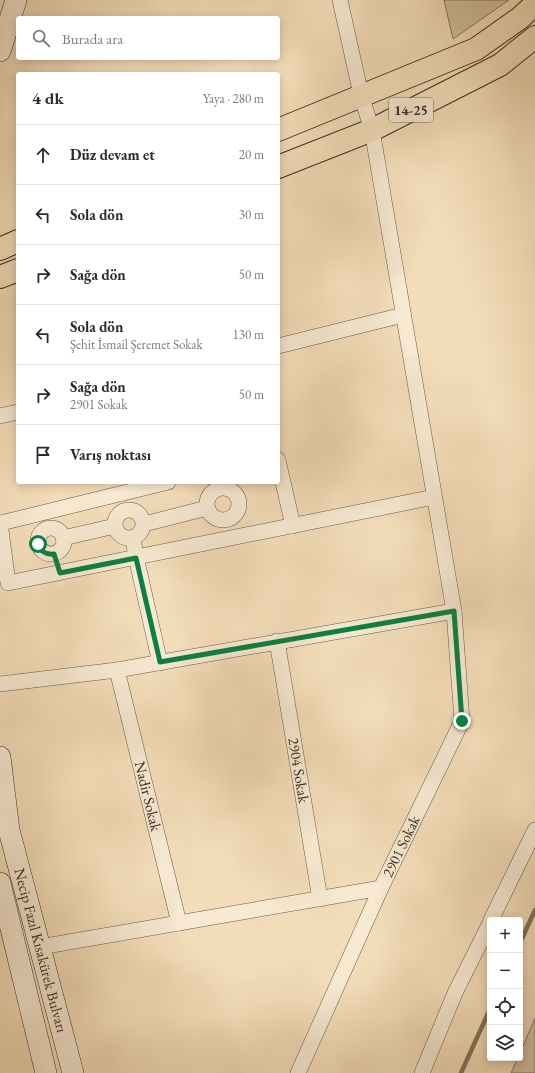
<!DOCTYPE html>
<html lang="tr">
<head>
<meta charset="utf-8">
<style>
  :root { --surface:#fff; --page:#f2f2f3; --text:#2b2b33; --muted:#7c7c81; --line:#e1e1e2 }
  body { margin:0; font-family:"EB Garamond",serif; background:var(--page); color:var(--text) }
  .controls { position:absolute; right:12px; bottom:12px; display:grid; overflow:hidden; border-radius:4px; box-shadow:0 2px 10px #0003 }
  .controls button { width:36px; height:36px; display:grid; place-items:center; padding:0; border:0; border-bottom:1px solid var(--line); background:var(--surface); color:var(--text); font:20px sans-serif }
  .stop { position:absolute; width:12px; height:12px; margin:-9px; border:3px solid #0b8043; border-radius:50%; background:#fff }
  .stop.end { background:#0b8043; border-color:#fff; box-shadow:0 1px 4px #0008 }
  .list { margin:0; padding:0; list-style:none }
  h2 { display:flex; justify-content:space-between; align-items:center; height:52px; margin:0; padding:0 16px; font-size:17px }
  h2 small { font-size:13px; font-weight:400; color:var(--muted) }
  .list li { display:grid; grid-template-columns:26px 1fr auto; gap:12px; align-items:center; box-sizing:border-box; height:60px; padding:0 16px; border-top:1px solid var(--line) }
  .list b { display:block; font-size:15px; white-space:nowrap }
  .list p { margin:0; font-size:13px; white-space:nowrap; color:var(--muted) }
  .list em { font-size:13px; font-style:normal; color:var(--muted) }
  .icon { flex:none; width:22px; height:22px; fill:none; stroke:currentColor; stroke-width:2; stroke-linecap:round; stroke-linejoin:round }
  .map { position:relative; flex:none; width:535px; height:1073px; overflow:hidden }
  .search { position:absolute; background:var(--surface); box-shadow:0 2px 10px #0003; left:16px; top:16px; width:264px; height:44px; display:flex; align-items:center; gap:10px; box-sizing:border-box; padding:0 14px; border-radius:4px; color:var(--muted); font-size:15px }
  .panel { position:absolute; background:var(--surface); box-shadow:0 2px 10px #0003; left:16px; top:72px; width:264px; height:412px; border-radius:4px }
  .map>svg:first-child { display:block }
  .green { fill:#d3bfa0; stroke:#867662 }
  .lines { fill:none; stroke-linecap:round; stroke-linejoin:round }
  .stream { stroke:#82745e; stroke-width:4.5 }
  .street-casing { stroke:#675a48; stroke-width:16 }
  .secondary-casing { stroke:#382e23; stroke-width:22 }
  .primary-casing { stroke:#382e23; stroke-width:24 }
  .street { stroke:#f7e9d2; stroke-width:15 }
  .secondary { stroke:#f7e9d2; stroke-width:21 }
  .primary { stroke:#f3ddb9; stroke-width:22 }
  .route { stroke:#0b8043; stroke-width:5 }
  .labels { text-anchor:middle; stroke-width:3.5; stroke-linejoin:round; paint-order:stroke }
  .shield { fill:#f7e9d2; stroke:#716658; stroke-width:1 }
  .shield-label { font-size:14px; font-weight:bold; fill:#382e23 }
  .street-label { font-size:15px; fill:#382e23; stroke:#f7e9d2 }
</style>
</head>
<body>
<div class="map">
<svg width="535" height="1073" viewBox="0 0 535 1073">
  <rect width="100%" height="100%" fill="#f3ddb9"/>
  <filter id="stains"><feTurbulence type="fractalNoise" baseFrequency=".005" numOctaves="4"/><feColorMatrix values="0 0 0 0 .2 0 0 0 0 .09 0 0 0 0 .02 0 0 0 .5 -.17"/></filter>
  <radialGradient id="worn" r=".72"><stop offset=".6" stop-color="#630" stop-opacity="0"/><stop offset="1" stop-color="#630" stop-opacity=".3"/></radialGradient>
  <!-- green -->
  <path class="green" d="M444,0H509L453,39Z
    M535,1018V1073H511L518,1058H520V1053Z"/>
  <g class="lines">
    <!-- stream -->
    <path class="stream" d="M520,943L535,910
      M461,1073L490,1009"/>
    <defs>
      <g id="street">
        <path d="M278,346L403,315"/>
        <path d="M0,416L18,412"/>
        <path d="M278,460L293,526"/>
        <circle cx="223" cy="504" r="16"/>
        <circle cx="129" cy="524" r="14"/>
        <path d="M0,523L8,583L434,497"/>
        <path d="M1,523L168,482"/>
        <path d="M144,524L207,508"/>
        <circle cx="51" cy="541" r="13"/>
        <path d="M63,538L115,526"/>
        <path d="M133,538L136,557L160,663"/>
        <path id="s1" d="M277,641L320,899"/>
        <path id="s2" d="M117,670L179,923"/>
        <path d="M0,684L117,670L454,611"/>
        <path d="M491,920L535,830"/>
        <path d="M40,947L381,888"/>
        <path id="s3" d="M298,1073L381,888L462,721L454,611L372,130L361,95L340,0"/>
        <path d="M422,1073L455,993L490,923"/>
      </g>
      <g id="secondary">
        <path d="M0,51L16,0"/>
        <path id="s4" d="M0,757L9,830L73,1073"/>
        <path d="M0,883L46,1073"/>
      </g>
      <path id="primary" d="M278,130L476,49L520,18L535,4
        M278,167L372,130L500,65L535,37
        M0,249L18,241
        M0,277L18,270"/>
    </defs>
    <!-- street casing -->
    <use href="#street" class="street-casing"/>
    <!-- secondary casing -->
    <use href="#secondary" class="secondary-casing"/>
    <!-- primary casing -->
    <use href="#primary" class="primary-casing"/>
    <!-- street -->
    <use href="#street" class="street"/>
    <!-- secondary -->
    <use href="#secondary" class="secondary"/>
    <!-- primary -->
    <use href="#primary" class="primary"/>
  </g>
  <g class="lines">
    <!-- route -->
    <path class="route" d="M38,544C40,551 46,555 54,554L60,573L136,558L160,662L454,611L462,721"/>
  </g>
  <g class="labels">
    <!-- shield labels -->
    <rect class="shield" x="389" y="98" width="44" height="24" rx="3"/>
    <g class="shield-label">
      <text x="411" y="115">14-25</text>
    </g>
    <!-- street labels -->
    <g class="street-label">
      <text dy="5" stroke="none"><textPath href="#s1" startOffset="131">2904 Sokak</textPath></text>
      <text dy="5" stroke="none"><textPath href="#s2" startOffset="130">Nadir Sokak</textPath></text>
      <text dy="5" stroke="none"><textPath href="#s3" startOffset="249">2901 Sokak</textPath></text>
      <text dy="5" stroke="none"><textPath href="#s4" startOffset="198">Necip Fazıl Kısakürek Bulvarı</textPath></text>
    </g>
  </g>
  <rect width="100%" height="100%" filter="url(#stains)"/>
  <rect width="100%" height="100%" fill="url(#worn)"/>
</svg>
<div class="controls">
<button>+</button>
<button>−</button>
<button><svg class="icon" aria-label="locate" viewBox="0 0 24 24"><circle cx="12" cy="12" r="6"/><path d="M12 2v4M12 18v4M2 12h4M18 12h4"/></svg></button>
<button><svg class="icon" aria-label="layers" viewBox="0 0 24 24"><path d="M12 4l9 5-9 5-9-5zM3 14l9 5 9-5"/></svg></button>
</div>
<div class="stop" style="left:38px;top:544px"></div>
<div class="stop end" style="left:462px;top:721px"></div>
<div class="search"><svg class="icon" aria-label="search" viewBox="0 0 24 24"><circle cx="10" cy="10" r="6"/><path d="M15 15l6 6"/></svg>Burada ara</div>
<section class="panel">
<h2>4 dk<small>Yaya · 280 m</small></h2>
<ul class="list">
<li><svg class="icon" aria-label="ahead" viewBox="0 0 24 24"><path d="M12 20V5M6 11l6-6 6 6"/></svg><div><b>Düz devam et</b></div><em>20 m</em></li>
<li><svg class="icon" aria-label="left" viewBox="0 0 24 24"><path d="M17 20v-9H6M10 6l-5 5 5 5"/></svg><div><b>Sola dön</b></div><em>30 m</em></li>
<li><svg class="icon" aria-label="right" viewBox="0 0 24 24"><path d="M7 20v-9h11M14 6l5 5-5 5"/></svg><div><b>Sağa dön</b></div><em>50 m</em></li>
<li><svg class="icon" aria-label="left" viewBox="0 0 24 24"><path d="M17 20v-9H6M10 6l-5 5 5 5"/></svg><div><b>Sola dön</b><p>Şehit İsmail Şeremet Sokak</p></div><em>130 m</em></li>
<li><svg class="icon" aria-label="right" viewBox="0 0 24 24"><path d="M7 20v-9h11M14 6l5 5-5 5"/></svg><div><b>Sağa dön</b><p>2901 Sokak</p></div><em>50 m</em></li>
<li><svg class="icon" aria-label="arrive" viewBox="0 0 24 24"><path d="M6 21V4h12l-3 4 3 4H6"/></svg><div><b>Varış noktası</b></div></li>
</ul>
</section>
</div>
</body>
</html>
